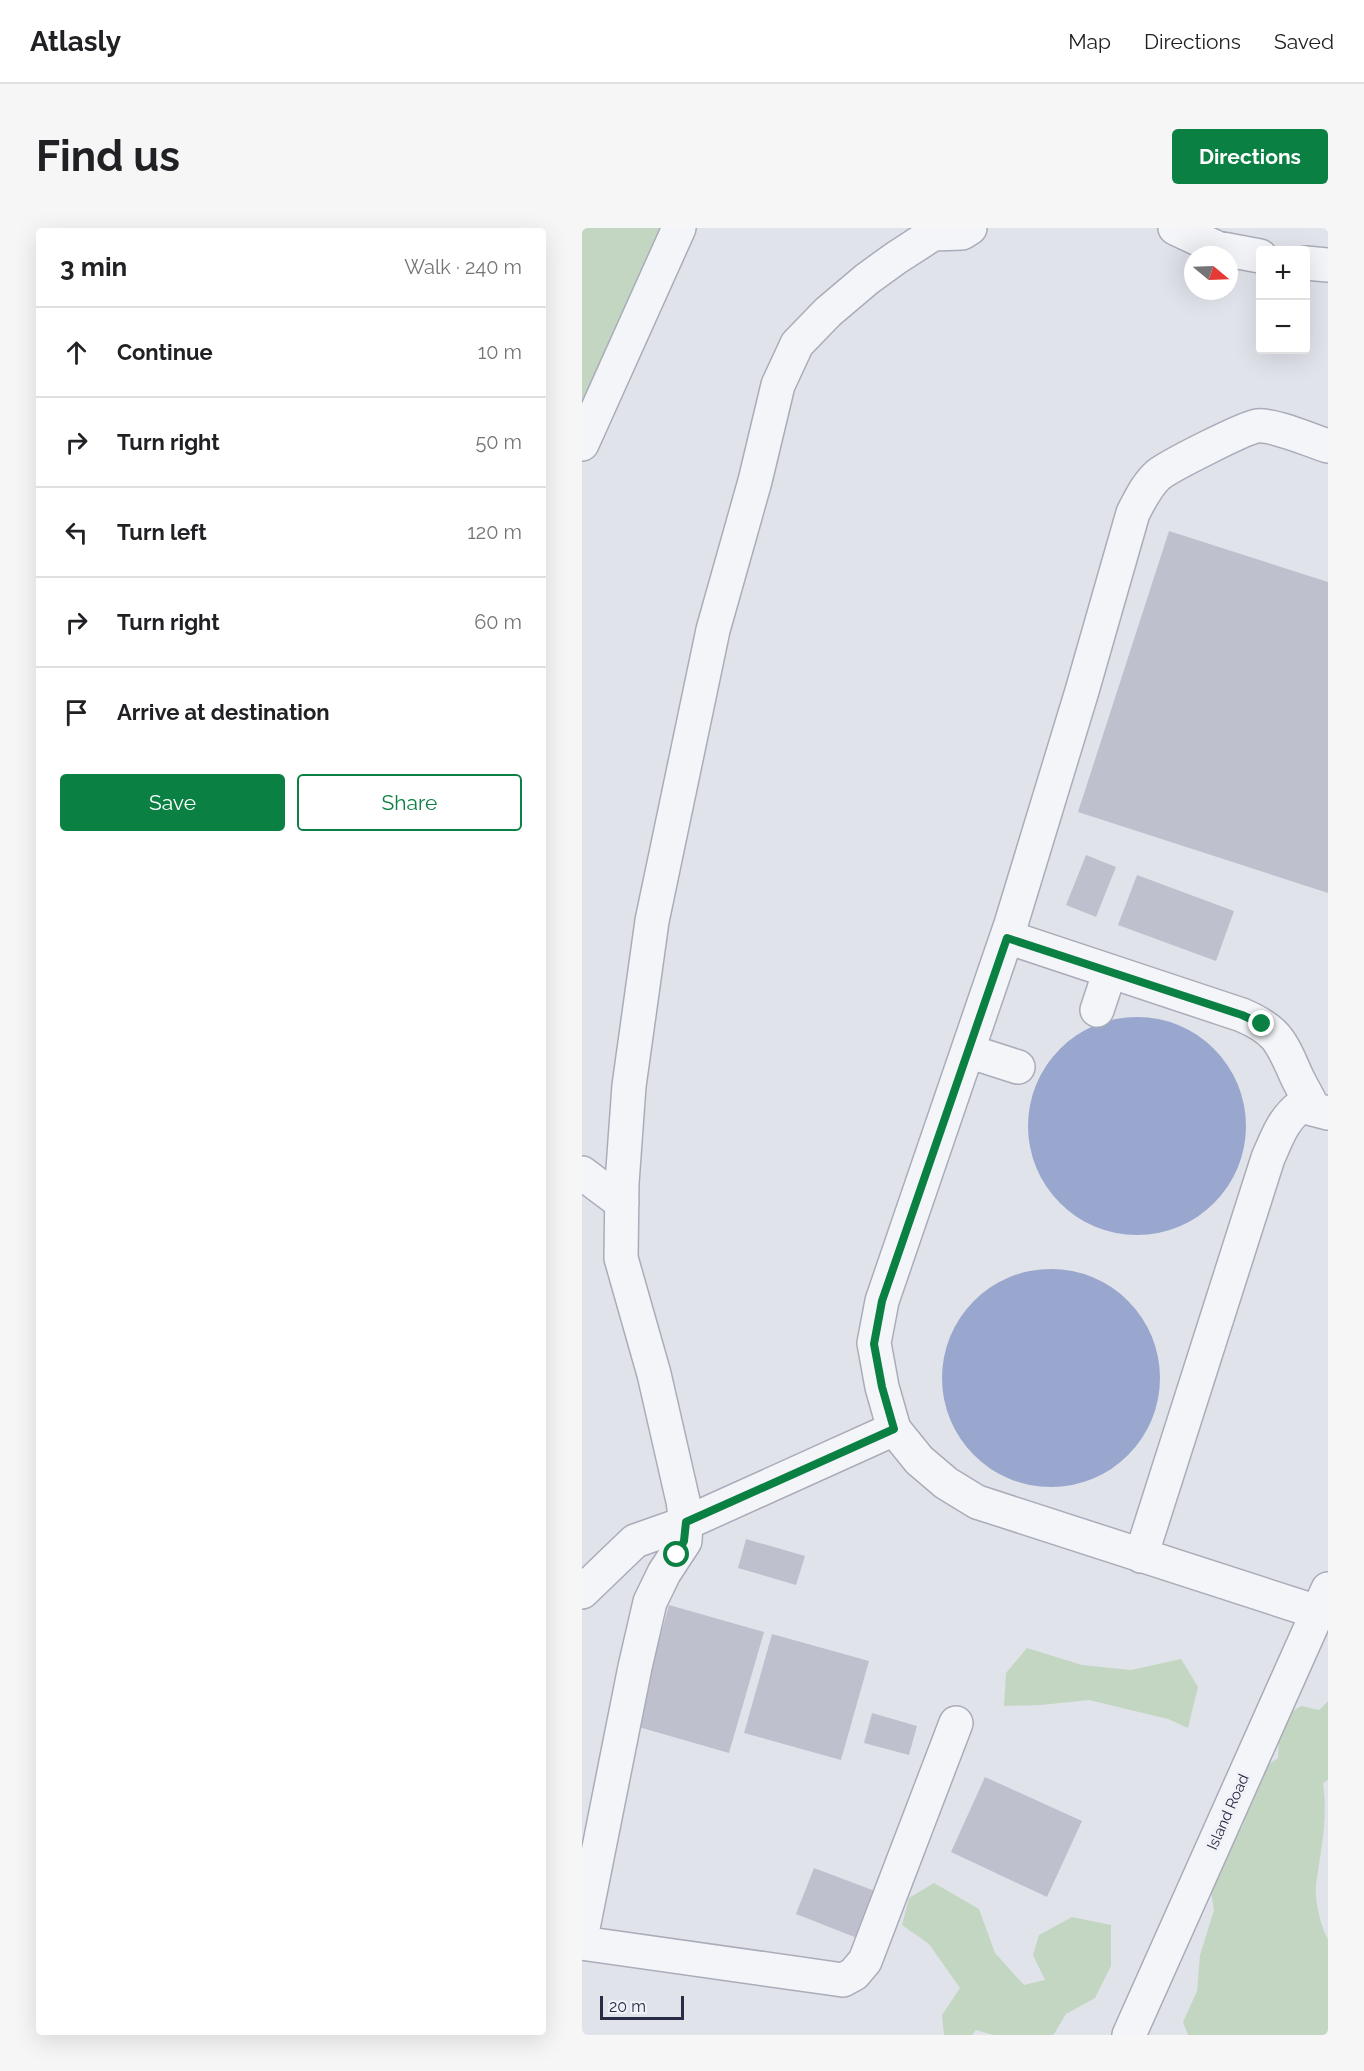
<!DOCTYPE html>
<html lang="en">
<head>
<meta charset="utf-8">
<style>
  :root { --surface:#fff; --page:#f6f6f6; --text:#202124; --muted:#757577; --line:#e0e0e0; --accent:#0b8043 }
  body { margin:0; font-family:Raleway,sans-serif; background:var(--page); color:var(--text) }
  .controls { position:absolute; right:18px; top:18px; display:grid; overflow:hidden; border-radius:6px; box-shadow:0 6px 24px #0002 }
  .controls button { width:54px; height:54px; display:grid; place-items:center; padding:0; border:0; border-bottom:2px solid var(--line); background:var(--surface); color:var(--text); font:30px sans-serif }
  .compass { position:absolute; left:602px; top:18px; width:54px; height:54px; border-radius:50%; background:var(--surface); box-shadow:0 6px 24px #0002; rotate:109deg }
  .scale { position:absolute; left:18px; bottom:15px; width:84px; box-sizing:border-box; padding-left:6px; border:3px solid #282c45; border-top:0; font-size:16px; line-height:21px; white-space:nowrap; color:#282c45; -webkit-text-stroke:4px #f1f2f8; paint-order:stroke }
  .stop { position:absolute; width:18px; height:18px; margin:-14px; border:4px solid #0b8043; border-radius:50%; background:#fff }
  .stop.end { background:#0b8043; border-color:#fff; box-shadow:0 2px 6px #0008 }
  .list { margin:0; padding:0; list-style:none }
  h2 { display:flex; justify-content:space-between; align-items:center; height:78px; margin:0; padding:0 24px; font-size:26px }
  h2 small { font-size:20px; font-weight:400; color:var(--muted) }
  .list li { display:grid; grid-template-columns:39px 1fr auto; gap:18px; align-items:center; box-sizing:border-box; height:90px; padding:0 24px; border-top:2px solid var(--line) }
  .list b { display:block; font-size:22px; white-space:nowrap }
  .list em { font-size:20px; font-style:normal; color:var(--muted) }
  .actions { display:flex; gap:12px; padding:18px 24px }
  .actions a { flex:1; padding:14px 0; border:2px solid var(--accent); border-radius:6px; text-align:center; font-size:21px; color:var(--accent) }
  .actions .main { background:var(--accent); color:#fff }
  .icon { flex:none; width:33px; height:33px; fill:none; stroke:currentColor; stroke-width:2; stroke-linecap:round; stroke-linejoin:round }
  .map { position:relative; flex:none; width:746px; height:1807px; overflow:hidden; border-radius:6px }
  header { display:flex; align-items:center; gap:36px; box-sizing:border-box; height:84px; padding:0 30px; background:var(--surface); border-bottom:2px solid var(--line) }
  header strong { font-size:28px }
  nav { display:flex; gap:33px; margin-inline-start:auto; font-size:21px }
  .intro { display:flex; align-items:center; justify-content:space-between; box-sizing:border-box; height:144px; padding:0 36px }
  h1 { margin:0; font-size:42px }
  .button { padding:15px 27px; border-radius:6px; background:var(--accent); color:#fff; font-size:21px; font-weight:700 }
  main { display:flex; gap:36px; padding:0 36px }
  aside { flex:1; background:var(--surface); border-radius:6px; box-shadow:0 6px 24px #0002 }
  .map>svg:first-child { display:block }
  .green { fill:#c2d6c1 }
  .water { fill:#99a7ce }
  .building { fill:#bec0ce }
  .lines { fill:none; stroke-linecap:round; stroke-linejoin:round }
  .minor-casing { stroke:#aaacb9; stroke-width:36 }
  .minor { stroke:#f4f5f9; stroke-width:33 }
  .route { stroke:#0b8043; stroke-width:8 }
  .labels { text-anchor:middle; stroke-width:6; stroke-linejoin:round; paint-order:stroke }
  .street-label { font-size:15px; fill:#282c45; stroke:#f1f2f8 }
</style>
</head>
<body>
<header>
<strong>Atlasly</strong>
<nav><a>Map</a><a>Directions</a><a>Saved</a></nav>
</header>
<div class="intro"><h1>Find us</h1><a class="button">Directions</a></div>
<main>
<aside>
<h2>3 min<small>Walk · 240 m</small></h2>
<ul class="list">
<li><svg class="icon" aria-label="ahead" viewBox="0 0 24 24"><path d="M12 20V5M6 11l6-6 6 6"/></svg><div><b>Continue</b></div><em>10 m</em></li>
<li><svg class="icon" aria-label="right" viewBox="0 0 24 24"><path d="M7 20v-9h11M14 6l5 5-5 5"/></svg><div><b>Turn right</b></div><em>50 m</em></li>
<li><svg class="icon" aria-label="left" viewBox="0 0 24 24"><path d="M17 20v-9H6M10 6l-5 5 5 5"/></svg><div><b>Turn left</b></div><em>120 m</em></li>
<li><svg class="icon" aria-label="right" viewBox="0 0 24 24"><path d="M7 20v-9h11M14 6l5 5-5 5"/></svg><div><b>Turn right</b></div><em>60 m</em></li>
<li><svg class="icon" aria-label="arrive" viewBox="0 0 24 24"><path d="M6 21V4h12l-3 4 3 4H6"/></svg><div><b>Arrive at destination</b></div></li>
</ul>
<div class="actions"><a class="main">Save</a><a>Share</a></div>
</aside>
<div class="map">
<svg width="746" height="1807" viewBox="0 0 746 1807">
  <rect width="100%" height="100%" fill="#e1e3eb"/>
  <!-- green -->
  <path class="green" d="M0,0H91L0,197Z
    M445,1420L500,1437L549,1442L599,1431L616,1459L606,1500L586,1491L507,1472L459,1477L422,1478L424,1445Z
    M746,1473V1552L741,1555C746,1590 739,1622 734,1657C732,1670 739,1699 746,1711V1807H606L601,1794L615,1763L618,1727L632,1682L629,1665L643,1620L660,1599L681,1540L696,1530L697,1510L703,1488L719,1478L737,1482Z
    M352,1655L397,1681L413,1725L442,1757L463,1752L451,1727L457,1707L490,1689L529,1697V1738L513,1770L484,1786L472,1806L469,1807H411L394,1802L390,1807H362L360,1787L378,1760L347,1716L320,1697L327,1670Z"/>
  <!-- water -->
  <path class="water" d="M446 898a109 109 0 1 1 218 0a109 109 0 1 1-218 0Z
    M360 1150a109 109 0 1 1 218 0a109 109 0 1 1-218 0Z"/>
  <!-- building -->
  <path class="building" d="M587,303L746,354V665L496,584Z
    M504,627L534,639L514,689L484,677Z
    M555,647L652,683L634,733L536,697Z
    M164,1311L223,1328L214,1357L156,1340Z
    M87,1377L182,1404L147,1525L53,1498Z
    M190,1406L287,1433L259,1532L162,1505Z
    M290,1485L335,1498L327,1527L282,1515Z
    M403,1549L500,1593L465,1669L369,1624Z
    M232,1640L293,1663L275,1710L214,1686Z"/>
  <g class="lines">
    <defs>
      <path id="minor" d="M593,0L635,20L678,28
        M724,35L746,37
        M0,216L97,0
        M425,709L660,787C695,802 699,813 714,847C719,858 726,869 731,880
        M515,782L528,743
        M386,823L436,839
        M0,945L40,975
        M312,1201L104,1295L101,1273L72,1146L39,1030L40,955L47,858L70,693L131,402L173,253L196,157L215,116L246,84L285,51L314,30L351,6L380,5L388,0
        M559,1328L686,930C695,910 701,891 719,878L746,885
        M0,1364L53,1313L104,1295L103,1313L82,1345L68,1374L53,1439L0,1705
        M735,1384L395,1274L364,1255L337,1232L312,1201L300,1159L292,1115L300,1073L429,696L500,463L551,285C558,272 564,258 576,247C587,238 662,200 675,198C691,196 730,213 746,218
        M0,1715L261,1752L272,1746L283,1733L374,1495
        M547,1807L746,1361"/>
    </defs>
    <!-- minor casing -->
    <use href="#minor" class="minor-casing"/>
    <!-- minor -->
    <use href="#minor" class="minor"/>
  </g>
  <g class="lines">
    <!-- route -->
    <path class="route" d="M95,1327L102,1313L104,1294L312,1201L300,1159L292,1116L300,1073L425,710L660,787L680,796"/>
  </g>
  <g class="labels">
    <!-- street labels -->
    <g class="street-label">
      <text transform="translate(646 1584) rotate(-66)" y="5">Island Road</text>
    </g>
  </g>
</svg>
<div class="controls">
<button>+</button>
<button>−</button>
</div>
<svg class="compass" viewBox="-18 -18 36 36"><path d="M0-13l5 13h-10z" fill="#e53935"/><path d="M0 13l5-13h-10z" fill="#757577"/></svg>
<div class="scale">20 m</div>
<div class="stop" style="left:95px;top:1327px"></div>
<div class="stop end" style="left:680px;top:796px"></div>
</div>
</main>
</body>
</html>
